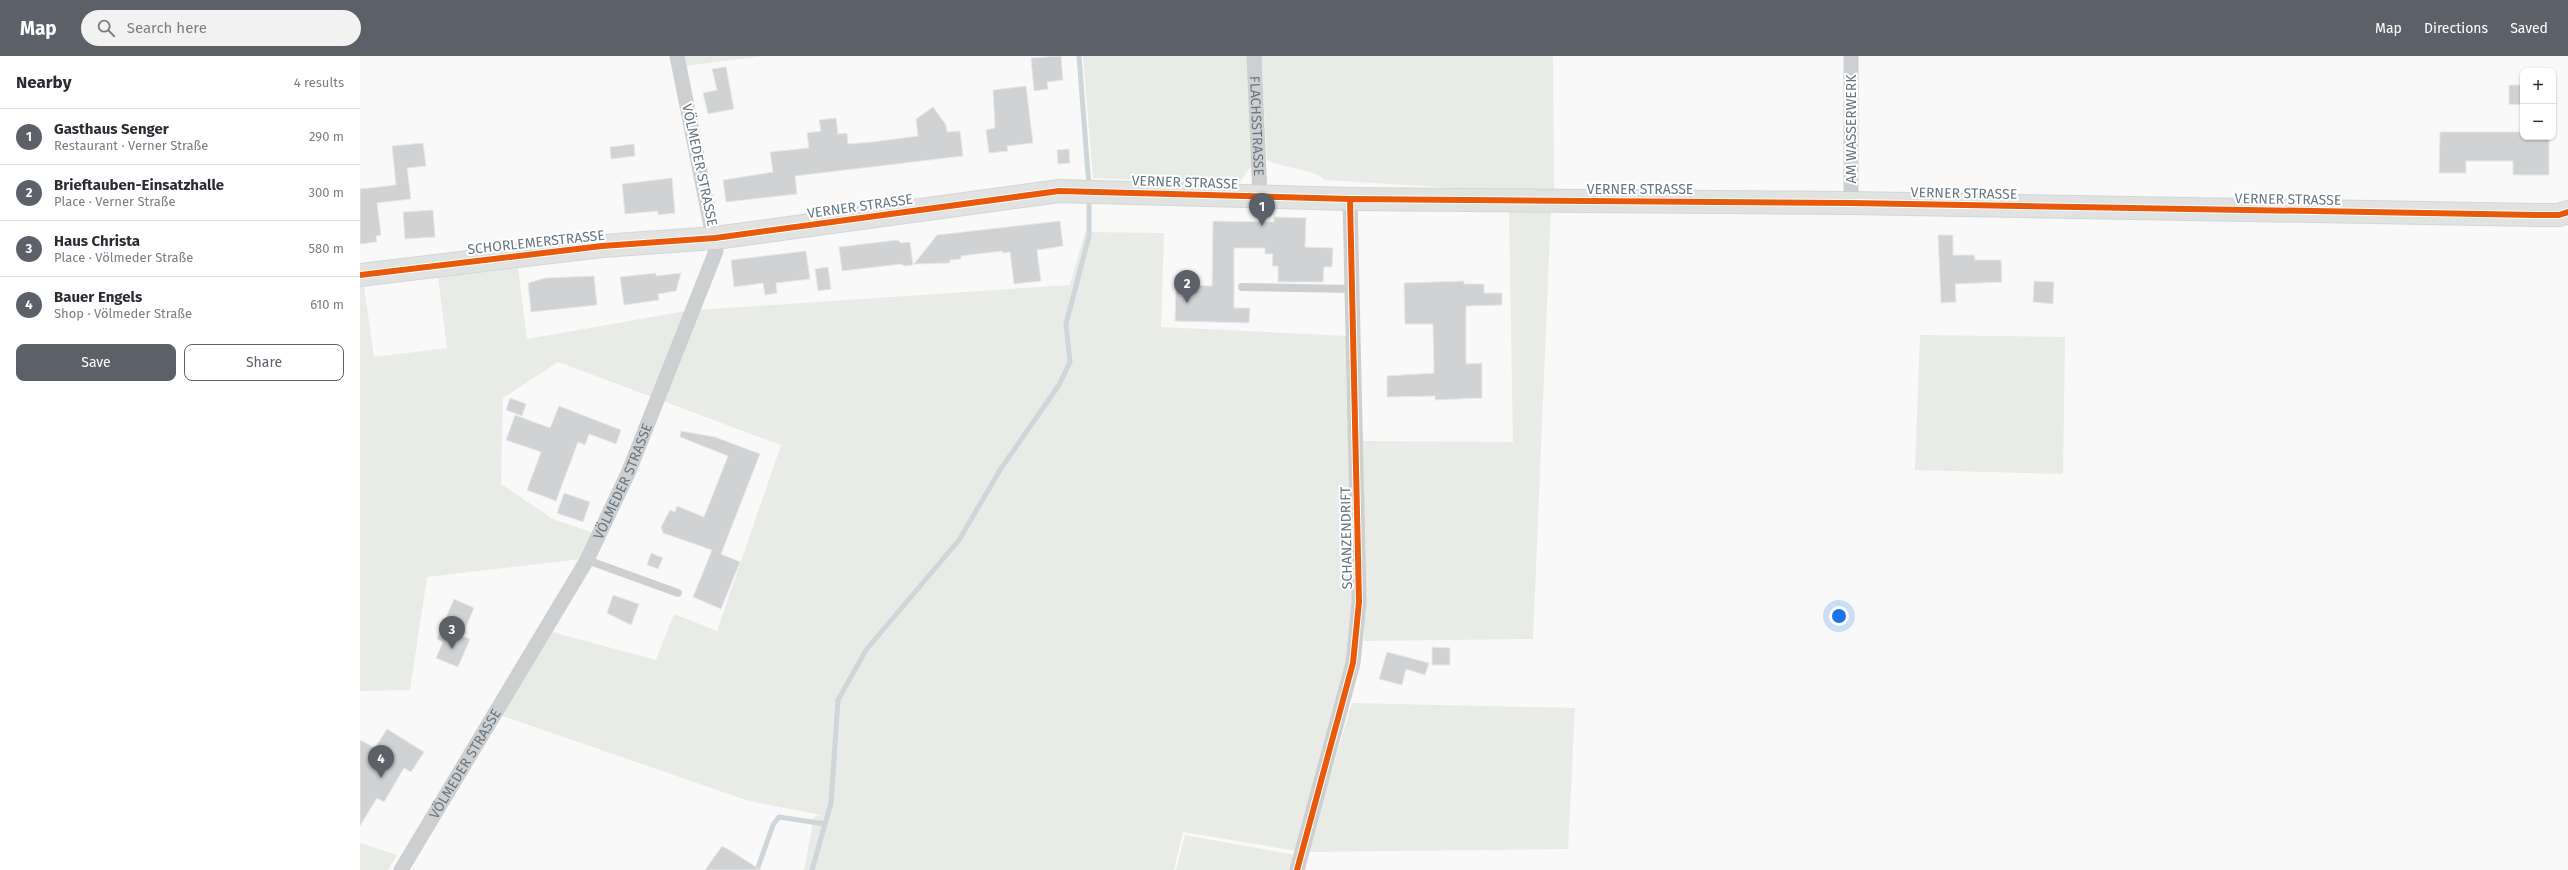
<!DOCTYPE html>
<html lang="en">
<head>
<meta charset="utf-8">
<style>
  :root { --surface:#fff; --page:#f2f2f3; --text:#2b2b33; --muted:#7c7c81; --line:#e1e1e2; --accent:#5c6169 }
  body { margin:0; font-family:"Fira Sans",sans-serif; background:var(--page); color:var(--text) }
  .controls { position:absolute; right:12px; top:12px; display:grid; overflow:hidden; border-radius:8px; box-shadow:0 1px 3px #0004 }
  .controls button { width:36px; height:36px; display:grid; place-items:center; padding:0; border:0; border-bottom:1px solid var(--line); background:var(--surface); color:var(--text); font:20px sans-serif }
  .you { position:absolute; left:1479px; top:560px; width:14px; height:14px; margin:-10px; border:3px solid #fff; border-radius:50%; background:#1a73e8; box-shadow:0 0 0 6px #1a73e833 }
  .badge { display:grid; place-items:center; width:26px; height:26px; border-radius:50%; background:var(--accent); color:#fff; font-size:13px; font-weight:700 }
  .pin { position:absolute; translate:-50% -33px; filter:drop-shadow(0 1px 2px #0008) }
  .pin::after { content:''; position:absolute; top:21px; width:14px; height:12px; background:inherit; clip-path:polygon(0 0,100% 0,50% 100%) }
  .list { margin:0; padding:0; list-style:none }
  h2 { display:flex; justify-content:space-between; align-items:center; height:52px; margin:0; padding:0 16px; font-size:17px }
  h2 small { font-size:13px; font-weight:400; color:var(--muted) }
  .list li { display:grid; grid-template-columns:26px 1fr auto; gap:12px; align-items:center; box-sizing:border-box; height:56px; padding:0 16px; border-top:1px solid var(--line) }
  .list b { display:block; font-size:15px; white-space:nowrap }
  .list p { margin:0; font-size:13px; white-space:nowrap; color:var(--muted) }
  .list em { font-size:13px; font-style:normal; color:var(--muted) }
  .actions { display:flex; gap:8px; padding:12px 16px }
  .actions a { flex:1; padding:9px 0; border:1px solid var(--accent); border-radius:8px; text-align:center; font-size:14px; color:var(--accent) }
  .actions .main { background:var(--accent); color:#fff }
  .icon { flex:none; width:22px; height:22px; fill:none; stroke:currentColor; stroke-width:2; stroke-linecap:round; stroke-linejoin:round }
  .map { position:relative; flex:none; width:2208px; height:814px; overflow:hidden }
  header { display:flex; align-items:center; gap:24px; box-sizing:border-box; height:56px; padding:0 20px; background:var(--accent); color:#fff }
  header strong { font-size:19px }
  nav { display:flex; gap:22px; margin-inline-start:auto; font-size:14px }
  .search { width:280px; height:36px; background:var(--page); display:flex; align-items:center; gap:10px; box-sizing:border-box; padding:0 14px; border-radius:22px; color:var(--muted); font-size:15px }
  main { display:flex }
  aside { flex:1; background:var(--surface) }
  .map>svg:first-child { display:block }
  .green { fill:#e8ebe6 }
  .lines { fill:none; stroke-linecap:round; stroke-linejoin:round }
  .stream { stroke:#ced6d9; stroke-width:5 }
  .building { fill:#d0d2d3; stroke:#e8e8e8 }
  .secondary-casing { stroke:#d5d6d7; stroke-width:24 }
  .lane { stroke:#cecfd0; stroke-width:8 }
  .street { stroke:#cecfd0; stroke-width:15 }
  .secondary { stroke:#e1e2e2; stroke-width:22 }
  .cycleway-casing { stroke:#fff; stroke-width:8 }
  .cycleway { stroke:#e8590c; stroke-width:6 }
  .labels { text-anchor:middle; stroke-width:4; stroke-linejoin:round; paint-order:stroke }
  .street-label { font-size:14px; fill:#657683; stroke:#fff }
</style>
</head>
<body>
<header>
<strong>Map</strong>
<div class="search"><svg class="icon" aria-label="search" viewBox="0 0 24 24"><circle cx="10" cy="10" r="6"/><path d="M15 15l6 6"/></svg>Search here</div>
<nav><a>Map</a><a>Directions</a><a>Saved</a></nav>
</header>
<main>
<aside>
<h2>Nearby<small>4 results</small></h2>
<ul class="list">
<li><span class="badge">1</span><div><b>Gasthaus Senger</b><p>Restaurant · Verner Straße</p></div><em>290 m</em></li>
<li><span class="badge">2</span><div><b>Brieftauben-Einsatzhalle</b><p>Place · Verner Straße</p></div><em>300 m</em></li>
<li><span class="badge">3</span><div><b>Haus Christa</b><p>Place · Völmeder Straße</p></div><em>580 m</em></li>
<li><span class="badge">4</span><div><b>Bauer Engels</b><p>Shop · Völmeder Straße</p></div><em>610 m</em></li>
</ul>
<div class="actions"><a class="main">Save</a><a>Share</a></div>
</aside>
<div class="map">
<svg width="2208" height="814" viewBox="0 0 2208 814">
  <rect width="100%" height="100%" fill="#f9f9f9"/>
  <!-- green -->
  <path class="green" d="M323,0H405L324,10Z
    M723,0H889L894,106L879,127L733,122Z
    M901,0H1193L1194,138L965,124C953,112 924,113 907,104Z
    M1149,153H1191L1173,583L1004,585L1000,385L1153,386Z
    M725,176L804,177L801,271L988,280L992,593L937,795L823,776L814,814H444L454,761L461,759L389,745L140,659L192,576L296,604L314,558L357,575L421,389L300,344L337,254L710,229Z
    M158,212L167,283L326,255L292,341L198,306L143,342L141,428L193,463L234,477L220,503L67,521L50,634L0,635V230H4L14,301L87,292L78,221Z
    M1560,279L1705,281L1703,418L1555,414Z
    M992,647L1215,652L1208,793L948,796Z
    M825,779L935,799L931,814H816Z
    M0,787L37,799L28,814H0Z"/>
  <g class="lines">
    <!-- stream -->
    <path class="stream" d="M719,0L729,131
      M397,814L413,769L419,761L465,768
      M452,814L471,747L478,644L506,594L599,484L640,414L699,329L710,306L706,268L729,180V141"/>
  </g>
  <!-- building -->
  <path class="building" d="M701,0L703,24L687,26L688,33L674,35L671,2Z
    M366,11L374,53L348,58L343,37L357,34L352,13Z
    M2149,29H2163V49L2149,48Z
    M666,30L673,87L647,90L648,95L629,97L626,74L635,72L633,34Z
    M573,51L586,69L587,76L600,75L603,100L435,120L437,138L366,146L363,124L413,116L410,96L449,92L447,77L461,75L459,64L476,62L478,78L487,77L488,88L512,86L558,80L556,63Z
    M2080,76H2163V81H2189V119H2153V105H2106V117H2079Z
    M63,87L66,110L47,112L51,143L17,147L21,179L16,180L17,186L0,188V133L36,129L32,90Z
    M274,88L275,100L251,103L250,91Z
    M709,93L710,107L698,108L697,94Z
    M312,122L315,157L298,159V155L265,158L262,128Z
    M73,154L75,181L45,183L43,156Z
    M914,161L946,162L945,191L973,192L972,211H964L963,226H918V210H912L913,198H905V192H874V252H890L889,267L815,265L816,229L852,230L853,165L914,166Z
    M700,165L703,190L677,194L681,225L654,228L650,196L642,197V195L601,200V203L590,204V207L554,208L577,179Z
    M1578,179H1593V199H1614L1615,204H1641L1642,226L1595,228L1596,246L1581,247Z
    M538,184L541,187L550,186L553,209L544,210L541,208L482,215L479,191Z
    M446,195L450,223L416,227L417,237L405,239L403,227L374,231L371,204Z
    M468,211L471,233L458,235L455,213Z
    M296,217V220L321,217L316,235L298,238L299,244L264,249L260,221Z
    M234,220L237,249L171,256L168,227L185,222Z
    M1104,225V228H1124V237H1142V249L1106,250V308L1122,307V342L1075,344V340L1027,341V320L1074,317L1073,268H1045L1044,227Z
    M1674,225L1694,226L1693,248L1673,246Z
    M150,342L166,348L162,360L146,354Z
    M199,350L261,374L256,388L229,378L225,389L218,386L196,445L167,434L181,396L146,384L155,359L190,372Z
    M321,375L355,381L400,398L361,498L380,506L361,553L333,541L352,494L303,477L301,471L310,454L315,456L317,450L344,461L368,400L320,381Z
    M204,437L230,446L223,466L197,457Z
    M291,497L303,502L298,513L287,509Z
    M253,539L279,548L271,569L247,557Z
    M94,543L114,552L102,580L110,583L98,611L76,602L83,586L77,583Z
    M1072,591L1090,592V609H1072Z
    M1027,596L1069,607L1065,619L1046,613L1042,629L1019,623Z
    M27,673L64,696L51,716L44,712L24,746L17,742L0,770V684L15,692Z
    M362,790L371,795L401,814H345Z"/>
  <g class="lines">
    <defs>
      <path id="secondary" d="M0,219L242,190L355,182L699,135L990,143L1491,147L2176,159H2199L2208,156"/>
    </defs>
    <!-- secondary casing -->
    <use href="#secondary" class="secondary-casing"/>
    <!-- lane -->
    <path class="lane" d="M882,231L992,233
      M227,504L318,537"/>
    <!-- street -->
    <g class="street">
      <path id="s1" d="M894,0L900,141"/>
      <path d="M1491,0V147"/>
      <path id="s2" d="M41,814L227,504L269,415L356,195L317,0"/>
      <path d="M937,814L993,607L999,546L990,143"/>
    </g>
    <!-- secondary -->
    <use href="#secondary" class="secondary"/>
    <defs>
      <path id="cycleway" d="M0,219L242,190L355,182L699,135L990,143L1491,147L2176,159H2199L2208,156
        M937,814L993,607L999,546L990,143"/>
    </defs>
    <!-- cycleway casing -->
    <use href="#cycleway" class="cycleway-casing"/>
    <!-- cycleway -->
    <use href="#cycleway" class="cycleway"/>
  </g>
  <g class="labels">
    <!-- street labels -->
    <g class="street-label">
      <text dy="5" stroke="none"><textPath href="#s1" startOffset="70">FLACHSSTRASSE</textPath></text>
      <text transform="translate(1491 73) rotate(-90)" y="5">AM WASSERWERK</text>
      <text transform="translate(340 109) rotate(78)" y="5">VÖLMEDER STRASSE</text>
      <text transform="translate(825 126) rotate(2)" y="5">VERNER STRASSE</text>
      <text x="1280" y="138">VERNER STRASSE</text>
      <text transform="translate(1604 137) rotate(1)" y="5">VERNER STRASSE</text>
      <text transform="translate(1928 143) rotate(1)" y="5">VERNER STRASSE</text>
      <text transform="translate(500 150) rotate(-8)" y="5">VERNER STRASSE</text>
      <text transform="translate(176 186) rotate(-6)" y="5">SCHORLEMERSTRASSE</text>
      <text dy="5" stroke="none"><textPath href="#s2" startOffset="448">VÖLMEDER STRASSE</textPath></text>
      <text transform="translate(986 482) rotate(-91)" y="5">SCHANZENDRIFT</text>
      <text dy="5" stroke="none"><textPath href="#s2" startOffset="124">VÖLMEDER STRASSE</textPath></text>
    </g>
  </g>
</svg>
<div class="controls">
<button>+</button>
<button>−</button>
</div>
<div class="you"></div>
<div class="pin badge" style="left:902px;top:170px">1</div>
<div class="pin badge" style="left:827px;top:247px">2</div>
<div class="pin badge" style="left:92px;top:593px">3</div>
<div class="pin badge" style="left:21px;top:722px">4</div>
</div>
</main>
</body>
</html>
